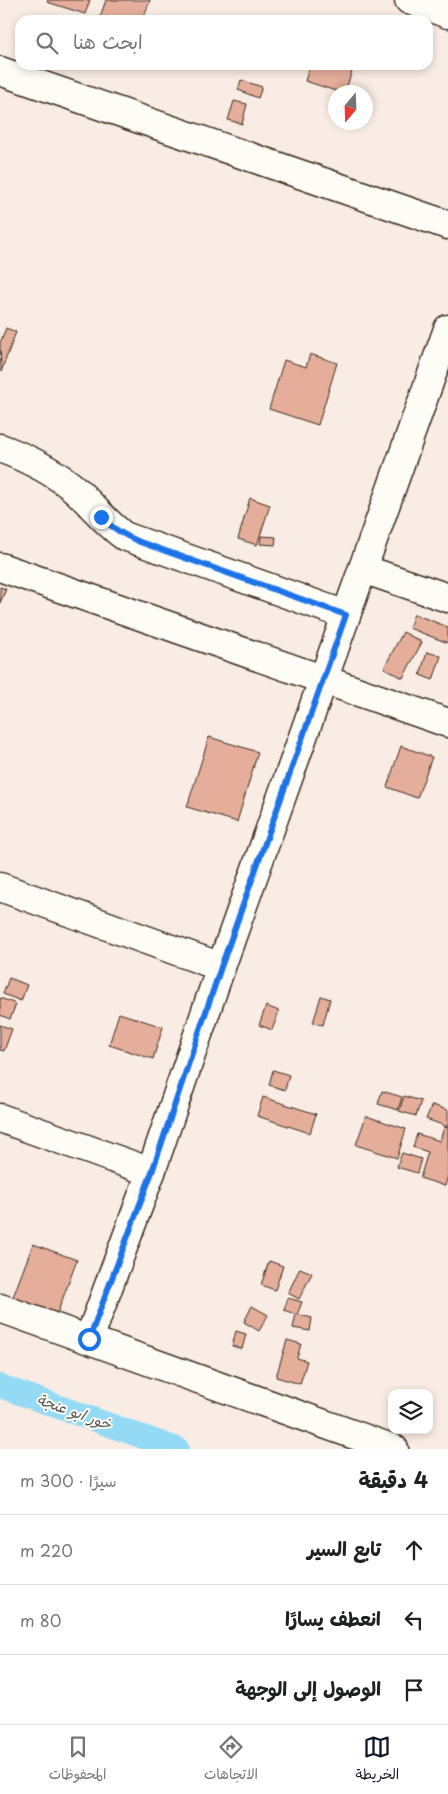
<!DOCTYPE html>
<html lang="ar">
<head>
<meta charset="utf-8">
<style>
  :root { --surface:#fff; --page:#f6f6f6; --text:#202124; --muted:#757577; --line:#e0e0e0; --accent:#111827 }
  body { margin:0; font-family:"Playpen Sans","Playpen Sans Arabic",sans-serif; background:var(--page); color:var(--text); direction:rtl }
  .controls { position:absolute; right:15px; bottom:15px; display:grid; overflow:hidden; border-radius:10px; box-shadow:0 2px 8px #0003 }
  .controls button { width:45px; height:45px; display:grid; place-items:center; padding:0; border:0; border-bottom:1px solid var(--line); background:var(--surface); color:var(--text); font:25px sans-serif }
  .compass { position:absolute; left:328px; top:85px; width:45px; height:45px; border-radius:50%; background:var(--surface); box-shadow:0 2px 8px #0003; rotate:199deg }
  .stop { position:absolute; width:15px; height:15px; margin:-11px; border:4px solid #1a73e8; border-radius:50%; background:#fff }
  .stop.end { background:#1a73e8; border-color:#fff; box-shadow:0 1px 5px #0008 }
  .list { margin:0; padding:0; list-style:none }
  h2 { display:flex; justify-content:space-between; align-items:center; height:65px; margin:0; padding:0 20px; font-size:21px }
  h2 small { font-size:16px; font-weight:400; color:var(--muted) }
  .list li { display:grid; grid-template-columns:32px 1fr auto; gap:15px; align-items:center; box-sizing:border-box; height:70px; padding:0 20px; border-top:1px solid var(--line) }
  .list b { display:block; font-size:19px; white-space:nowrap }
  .list em { font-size:16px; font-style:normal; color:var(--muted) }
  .icon { flex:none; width:28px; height:28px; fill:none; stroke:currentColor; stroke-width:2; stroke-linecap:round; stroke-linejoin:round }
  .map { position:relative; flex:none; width:448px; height:1449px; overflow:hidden; direction:ltr }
  .search { position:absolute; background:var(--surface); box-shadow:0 2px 8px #0003; left:15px; right:15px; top:15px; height:55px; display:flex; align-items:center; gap:12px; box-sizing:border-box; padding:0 18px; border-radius:15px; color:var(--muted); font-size:19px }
  .sheet { height:275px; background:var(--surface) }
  nav { display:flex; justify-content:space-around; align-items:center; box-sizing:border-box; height:70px; border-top:1px solid var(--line); background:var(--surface); font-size:14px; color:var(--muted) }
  nav a { display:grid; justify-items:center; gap:2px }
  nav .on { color:var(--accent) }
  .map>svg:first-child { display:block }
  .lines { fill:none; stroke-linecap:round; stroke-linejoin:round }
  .canal { stroke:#94daf5; stroke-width:24 }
  .building { fill:#e4ae9a; stroke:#3b2a1e }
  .minor-casing { stroke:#3b2a1e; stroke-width:31 }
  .tertiary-casing { stroke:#3b2a1e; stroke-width:31 }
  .minor { stroke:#fdfcf7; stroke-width:28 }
  .tertiary { stroke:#fdfcf7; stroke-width:28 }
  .route { stroke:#1a73e8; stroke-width:6 }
  .labels { text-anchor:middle; stroke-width:4; stroke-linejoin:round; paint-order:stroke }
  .water-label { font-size:15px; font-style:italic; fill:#515654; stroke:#fdfcf7 }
</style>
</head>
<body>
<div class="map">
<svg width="448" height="1449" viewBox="0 0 448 1449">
  <rect width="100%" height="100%" fill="#f8ece4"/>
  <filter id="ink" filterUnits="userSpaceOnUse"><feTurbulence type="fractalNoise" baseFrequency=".02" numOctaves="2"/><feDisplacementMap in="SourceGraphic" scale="10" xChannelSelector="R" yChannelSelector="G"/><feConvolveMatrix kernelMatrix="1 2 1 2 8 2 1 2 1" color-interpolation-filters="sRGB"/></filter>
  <g filter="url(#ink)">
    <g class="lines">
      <!-- canal -->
      <path class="canal" d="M0,1386L177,1449"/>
    </g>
    <!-- building -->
    <path class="building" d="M48,0H90L85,14L47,2Z
      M106,0H150L143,20H109L100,17Z
      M310,65L330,66L354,65L345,92H339L305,81Z
      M241,80L262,87L258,98L238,90Z
      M234,101L247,104L242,124L228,120Z
      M6,328L16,332L1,372L0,343Z
      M310,354L337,363L318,425L269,409L284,360L306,367Z
      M250,498L270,505L257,545L238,539Z
      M261,536L276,537L275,545L260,544Z
      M0,587L6,589L0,603Z
      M414,614L448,627V643L409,628Z
      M403,632L422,642L403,678L384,668Z
      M427,652L441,656L433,680L420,675Z
      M209,737L258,752L237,822L187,807Z
      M401,746L432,757L417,798L387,787Z
      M9,978L27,985L21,1001L3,994Z
      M321,996L330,999L323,1025L313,1023Z
      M0,998L16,1004L10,1019L0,1015Z
      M266,1006L279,1011L272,1030L259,1025Z
      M119,1013L163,1027L153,1059L109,1045Z
      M0,1025L12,1029L4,1051L0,1050Z
      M273,1070L289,1075L285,1090L269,1085Z
      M382,1091L402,1097L398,1110L378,1104Z
      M404,1096L421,1101L416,1116L399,1111Z
      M263,1097L316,1114L310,1133L257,1116Z
      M432,1105L448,1110V1127L426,1119Z
      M366,1116L406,1129L397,1158L356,1145Z
      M444,1127L448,1128V1175L445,1186L420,1178L428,1152L413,1147L417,1134L440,1141Z
      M402,1153L421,1159L417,1173L397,1167Z
      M33,1244L77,1260L57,1314L13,1297Z
      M269,1261L283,1266L275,1290L261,1285Z
      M300,1268L312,1273L299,1299L288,1293Z
      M288,1298L302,1302L297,1315L284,1310Z
      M252,1306L268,1315L259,1331L244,1322Z
      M296,1314L312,1318L310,1331L293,1328Z
      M236,1331L246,1334L242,1349L232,1346Z
      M287,1340L301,1344L297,1358L307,1361L300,1384L276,1377Z"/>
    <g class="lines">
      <defs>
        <path id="minor" d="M0,71L448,225
          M0,448C27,458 55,472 77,491C93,506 106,523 124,536L346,615
          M0,567L448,723
          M363,569L448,598
          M0,887L221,967
          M0,1118L151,1172"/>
        <path id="tertiary" d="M409,0L448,14
          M0,1308L394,1449
          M89,1339L151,1172L221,967L448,329"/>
      </defs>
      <!-- minor casing -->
      <use href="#minor" class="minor-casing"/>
      <!-- tertiary casing -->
      <use href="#tertiary" class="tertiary-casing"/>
      <!-- minor -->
      <use href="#minor" class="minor"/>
      <!-- tertiary -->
      <use href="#tertiary" class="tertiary"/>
    </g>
  </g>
  <g class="lines" filter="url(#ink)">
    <!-- route -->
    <path class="route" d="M89,1339L152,1172L221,967L346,615L140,542C125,536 113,529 101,517"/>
  </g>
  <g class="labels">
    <!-- water labels -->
    <g class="water-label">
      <text transform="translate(74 1412) rotate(20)" y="5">خور ابو عنجة</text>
    </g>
  </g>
</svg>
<div class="controls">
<button><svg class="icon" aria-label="layers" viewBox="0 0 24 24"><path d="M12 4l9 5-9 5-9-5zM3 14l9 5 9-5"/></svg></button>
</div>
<svg class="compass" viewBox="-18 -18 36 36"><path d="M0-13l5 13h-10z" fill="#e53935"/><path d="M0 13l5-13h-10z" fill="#757577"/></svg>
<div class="stop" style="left:89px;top:1339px"></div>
<div class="stop end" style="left:101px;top:517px"></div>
<div class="search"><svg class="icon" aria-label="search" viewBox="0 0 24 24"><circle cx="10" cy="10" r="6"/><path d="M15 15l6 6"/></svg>ابحث هنا</div>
</div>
<section class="sheet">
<h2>4 دقيقة<small>سيرًا · 300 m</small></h2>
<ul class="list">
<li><svg class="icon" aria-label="ahead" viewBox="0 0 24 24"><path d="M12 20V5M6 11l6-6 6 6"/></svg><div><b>تابع السير</b></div><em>220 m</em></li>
<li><svg class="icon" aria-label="left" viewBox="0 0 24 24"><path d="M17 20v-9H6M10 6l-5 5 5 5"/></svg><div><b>انعطف يسارًا</b></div><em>80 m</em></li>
<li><svg class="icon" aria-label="arrive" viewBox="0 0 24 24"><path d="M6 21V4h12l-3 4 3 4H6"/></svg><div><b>الوصول إلى الوجهة</b></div></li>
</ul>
</section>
<nav>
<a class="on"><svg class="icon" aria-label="map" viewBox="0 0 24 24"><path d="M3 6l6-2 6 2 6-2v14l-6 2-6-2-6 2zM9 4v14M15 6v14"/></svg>الخريطة</a>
<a><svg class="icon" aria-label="directions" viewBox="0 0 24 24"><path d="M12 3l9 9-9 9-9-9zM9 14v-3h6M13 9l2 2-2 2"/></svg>الاتجاهات</a>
<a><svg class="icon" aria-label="saved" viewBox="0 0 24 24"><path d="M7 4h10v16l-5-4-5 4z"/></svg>المحفوظات</a>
</nav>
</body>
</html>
